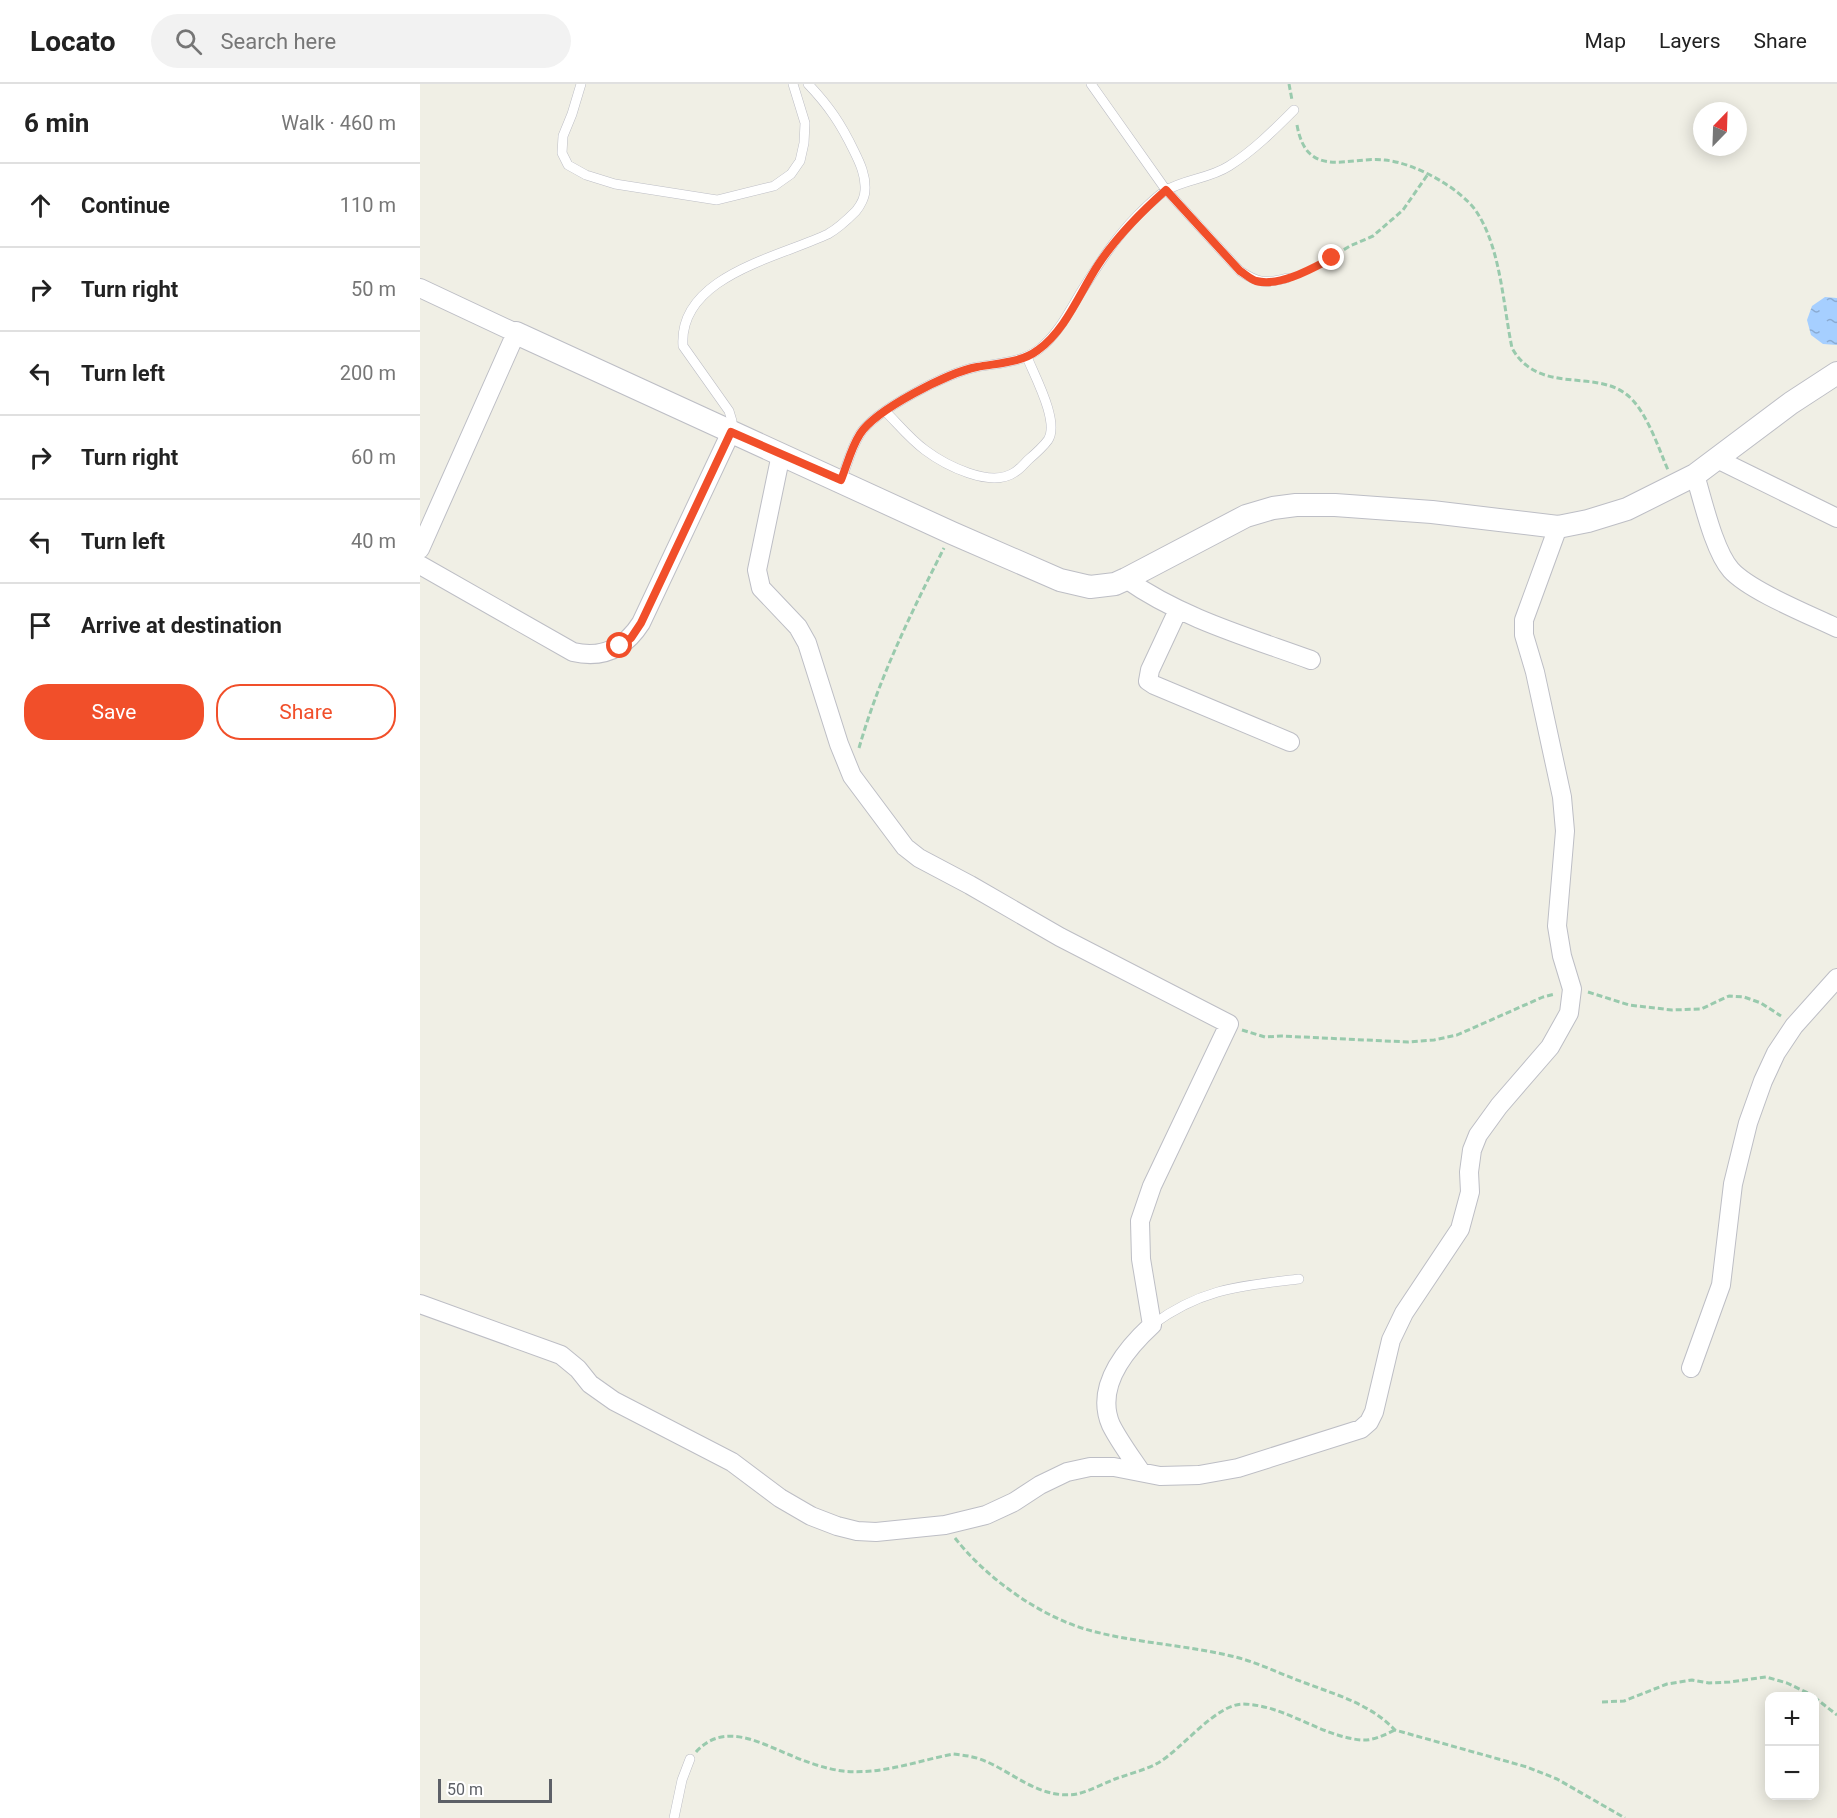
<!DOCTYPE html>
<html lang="en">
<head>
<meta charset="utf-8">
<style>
  :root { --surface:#fff; --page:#f2f2f2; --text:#222; --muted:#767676; --line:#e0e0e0; --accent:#f14f2a }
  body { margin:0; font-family:Roboto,sans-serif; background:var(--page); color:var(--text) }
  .controls { position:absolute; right:18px; bottom:18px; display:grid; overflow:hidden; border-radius:12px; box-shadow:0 3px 15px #0003 }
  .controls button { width:54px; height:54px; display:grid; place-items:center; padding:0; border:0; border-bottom:2px solid var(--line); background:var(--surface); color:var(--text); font:30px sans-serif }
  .compass { position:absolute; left:1273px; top:18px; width:54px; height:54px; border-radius:50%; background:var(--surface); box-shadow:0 3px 15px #0003; rotate:23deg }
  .scale { position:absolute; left:18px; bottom:15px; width:114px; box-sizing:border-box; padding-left:6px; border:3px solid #5d6067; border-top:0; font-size:16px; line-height:21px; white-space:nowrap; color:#5d6067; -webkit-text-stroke:4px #fff; paint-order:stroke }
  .stop { position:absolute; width:18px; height:18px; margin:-14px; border:4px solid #f14f2a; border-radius:50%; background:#fff }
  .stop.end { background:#f14f2a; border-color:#fff; box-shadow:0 2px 6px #0008 }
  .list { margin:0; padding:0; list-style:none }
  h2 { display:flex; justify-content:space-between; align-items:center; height:78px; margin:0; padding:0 24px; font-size:26px }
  h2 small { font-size:20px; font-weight:400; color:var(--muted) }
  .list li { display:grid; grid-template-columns:39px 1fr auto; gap:18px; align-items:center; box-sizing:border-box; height:84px; padding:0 24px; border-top:2px solid var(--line) }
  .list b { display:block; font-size:22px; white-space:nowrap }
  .list em { font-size:20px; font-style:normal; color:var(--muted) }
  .actions { display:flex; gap:12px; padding:18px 24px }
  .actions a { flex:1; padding:14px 0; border:2px solid var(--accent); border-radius:24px; text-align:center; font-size:21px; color:var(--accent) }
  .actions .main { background:var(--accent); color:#fff }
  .icon { flex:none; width:33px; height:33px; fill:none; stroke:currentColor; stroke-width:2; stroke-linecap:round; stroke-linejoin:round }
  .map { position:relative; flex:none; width:1417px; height:1734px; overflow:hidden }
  header { display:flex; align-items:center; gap:36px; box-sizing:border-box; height:84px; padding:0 30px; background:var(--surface); border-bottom:2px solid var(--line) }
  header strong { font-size:28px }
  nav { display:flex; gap:33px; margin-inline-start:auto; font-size:21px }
  .search { width:420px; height:54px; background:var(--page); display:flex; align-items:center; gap:15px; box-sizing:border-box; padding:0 21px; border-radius:33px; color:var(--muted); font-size:22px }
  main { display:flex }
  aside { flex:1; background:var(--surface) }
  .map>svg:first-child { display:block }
  .water { fill:url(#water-ripples) }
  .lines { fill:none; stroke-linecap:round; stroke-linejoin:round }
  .service-casing { stroke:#bdbec5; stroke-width:10 }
  .minor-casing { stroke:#bdbec5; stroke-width:20 }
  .tertiary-casing { stroke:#bdbec5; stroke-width:24 }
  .path { stroke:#99caad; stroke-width:3; stroke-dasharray:6 3; stroke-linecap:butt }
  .service { stroke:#fff; stroke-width:9 }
  .minor { stroke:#fff; stroke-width:18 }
  .tertiary { stroke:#fff; stroke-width:22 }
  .route { stroke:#f14f2a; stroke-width:8 }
</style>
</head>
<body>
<header>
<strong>Locato</strong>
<div class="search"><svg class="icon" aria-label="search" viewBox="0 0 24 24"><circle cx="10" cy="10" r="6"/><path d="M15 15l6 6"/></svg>Search here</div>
<nav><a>Map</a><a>Layers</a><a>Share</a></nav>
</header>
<main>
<aside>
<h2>6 min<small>Walk · 460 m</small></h2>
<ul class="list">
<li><svg class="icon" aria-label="ahead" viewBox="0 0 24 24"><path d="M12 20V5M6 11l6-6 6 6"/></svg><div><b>Continue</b></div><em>110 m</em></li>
<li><svg class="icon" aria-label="right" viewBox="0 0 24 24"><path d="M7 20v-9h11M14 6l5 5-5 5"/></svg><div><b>Turn right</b></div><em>50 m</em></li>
<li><svg class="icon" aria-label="left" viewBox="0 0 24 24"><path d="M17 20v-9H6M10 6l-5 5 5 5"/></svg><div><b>Turn left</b></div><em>200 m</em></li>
<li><svg class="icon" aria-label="right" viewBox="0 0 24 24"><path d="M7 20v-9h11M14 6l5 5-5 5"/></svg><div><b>Turn right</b></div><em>60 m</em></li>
<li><svg class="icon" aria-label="left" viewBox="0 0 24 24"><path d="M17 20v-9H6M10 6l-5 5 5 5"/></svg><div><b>Turn left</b></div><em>40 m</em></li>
<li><svg class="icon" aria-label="arrive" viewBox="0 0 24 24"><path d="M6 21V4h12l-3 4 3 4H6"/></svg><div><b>Arrive at destination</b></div></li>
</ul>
<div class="actions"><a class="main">Save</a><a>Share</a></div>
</aside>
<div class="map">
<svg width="1417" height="1734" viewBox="0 0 1417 1734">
  <defs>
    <pattern id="water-ripples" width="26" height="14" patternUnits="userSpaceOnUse" patternTransform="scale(1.5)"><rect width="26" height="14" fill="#a6cfff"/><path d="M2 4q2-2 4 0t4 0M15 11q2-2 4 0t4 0" fill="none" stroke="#8aabd2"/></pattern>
  </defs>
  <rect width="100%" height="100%" fill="#f0efe5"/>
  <!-- water -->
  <path class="water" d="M1405,213L1417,214V261L1403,260L1391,251L1387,236L1392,222Z"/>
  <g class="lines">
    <defs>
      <path id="service" d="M161,0L152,30L143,52L142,69L148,81L166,91L195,100L297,116L354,102L371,90L380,77L384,59L385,39L373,0
        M671,0L746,106L820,187C838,199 845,200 867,194
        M465,327C478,340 490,355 505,366C525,381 571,405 595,388C600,385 604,380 608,376C615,370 623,363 628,356C640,338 614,291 607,273
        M311,348L312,337L309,327L263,262C258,192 360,173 408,150C419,144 427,136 436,127C440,122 445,113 445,106C446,92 440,79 434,67C421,40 409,22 388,0
        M421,397C427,381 431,364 440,350C455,326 529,288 557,283C578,279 600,279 618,266C637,252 649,228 661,208C678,181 695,154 718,131C726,123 736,113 745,107C764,95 789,95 809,82C833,67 854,46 874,26
        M732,1241C782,1204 821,1202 879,1195
        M254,1734L262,1696L270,1675"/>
      <path id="minor" d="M0,204L96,249L0,465
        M361,370L337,486L341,504L378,543L387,559L419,660L432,692L485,763L499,774L550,801L640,853L809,940L732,1102L720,1137L721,1175L732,1241C706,1265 674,1302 691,1341C699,1357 711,1373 721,1388
        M1297,375L1417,434
        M1275,391C1283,417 1294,467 1311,486C1330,507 1390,531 1417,544
        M0,481L153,568C183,575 205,564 221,539L311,348
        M706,495C761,534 828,553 891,576
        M758,526L730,586L728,597L734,601L870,658
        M0,1220L141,1271L158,1285L170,1300L194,1317L312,1378L360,1414L391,1432L417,1442L437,1447L456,1448L525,1441L566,1431L594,1418L620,1401L647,1388L670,1383H694L740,1392L779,1391L818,1384L941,1345L949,1338L954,1328L971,1256L984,1229L1040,1145L1050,1108L1049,1088L1052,1066L1058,1051L1079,1022L1130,963L1149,929L1152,905L1142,872L1137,842L1145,747L1142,713L1115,588L1104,551V536L1138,443
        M1271,1284L1301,1201L1313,1100L1328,1039L1343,997L1356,969L1374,942L1417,894"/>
      <path id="tertiary" d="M96,249L532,449L640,496L670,503L695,500L706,495L826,432L853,424L876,421H915L1012,428L1138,443L1168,437L1207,425L1275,391L1371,319L1417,289"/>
    </defs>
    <!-- service casing -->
    <use href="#service" class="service-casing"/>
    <!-- minor casing -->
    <use href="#minor" class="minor-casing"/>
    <!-- tertiary casing -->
    <use href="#tertiary" class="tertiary-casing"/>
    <!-- path -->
    <path class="path" d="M869,0L872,16
      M877,41C887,97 928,72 965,76C994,79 1039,103 1056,127C1081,164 1083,221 1092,264C1118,311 1173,285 1206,310C1226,325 1238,363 1248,386
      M876,190L893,184L930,162L953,152L983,126L1008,90
      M439,664C459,594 491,529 524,464
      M1168,908L1209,921L1252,926L1281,925L1309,912L1324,913L1341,919L1361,932
      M822,946L845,953L861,952L988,958L1014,956L1037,951L1123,913L1135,910
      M535,1454C567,1495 622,1534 672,1547C717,1559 765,1561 811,1572C838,1578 862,1591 888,1600C920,1612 951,1621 975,1646L1107,1683L1137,1695L1205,1734
      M1394,1613L1417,1631
      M1182,1618L1204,1617L1247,1600L1272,1596L1289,1599L1310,1598L1346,1593L1367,1599L1394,1612
      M276,1668C304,1637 340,1659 370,1671C386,1678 406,1685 423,1687C461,1691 497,1677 533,1670C542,1671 551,1672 560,1675C593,1687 618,1716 657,1710C669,1707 683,1700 695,1695C709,1690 725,1686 738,1679C762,1665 796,1620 823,1620C865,1621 900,1652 941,1656C953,1657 964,1651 975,1646"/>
    <!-- service -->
    <use href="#service" class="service"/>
    <!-- minor -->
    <use href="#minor" class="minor"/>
    <!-- tertiary -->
    <use href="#tertiary" class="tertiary"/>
  </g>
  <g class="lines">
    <!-- route -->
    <path class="route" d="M200,562L211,554L221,539L311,348L421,396C427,381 431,364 440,350C455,326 529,288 557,283C578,279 601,279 618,266C646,246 660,208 678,181C697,152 720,129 746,106L820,187C825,190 830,195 836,197C860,203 891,185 912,174"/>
  </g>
</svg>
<div class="controls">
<button>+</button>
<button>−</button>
</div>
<svg class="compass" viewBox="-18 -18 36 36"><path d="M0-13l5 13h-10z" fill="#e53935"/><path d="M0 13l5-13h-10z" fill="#767676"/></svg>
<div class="scale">50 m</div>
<div class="stop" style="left:200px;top:562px"></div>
<div class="stop end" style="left:912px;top:174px"></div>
</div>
</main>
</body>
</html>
